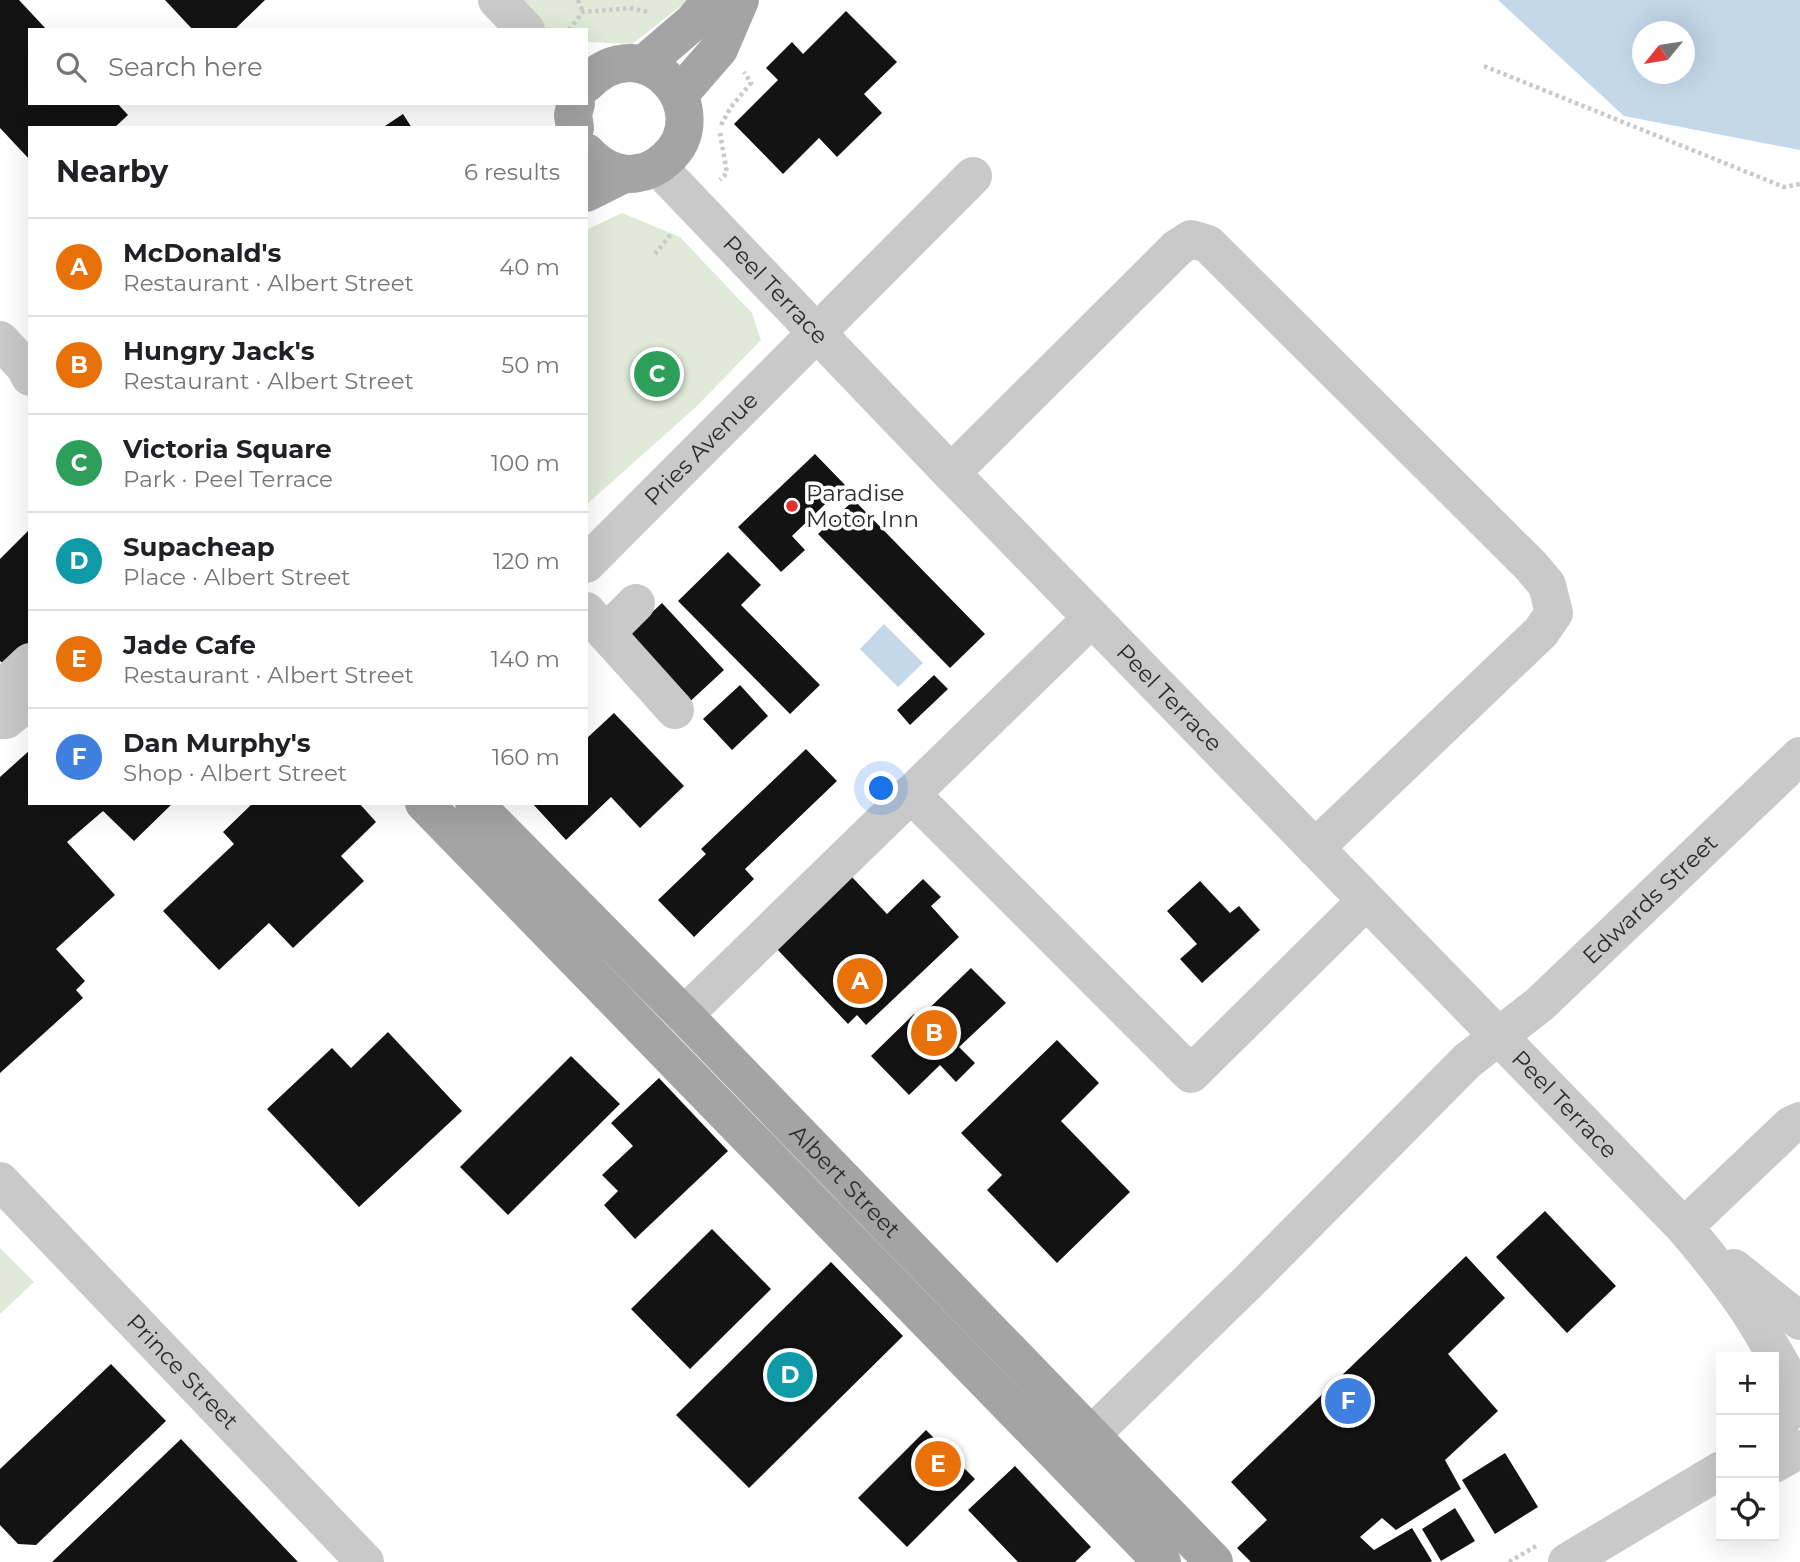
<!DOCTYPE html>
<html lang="en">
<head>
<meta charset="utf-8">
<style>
  :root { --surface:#fff; --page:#f2f2f2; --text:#202124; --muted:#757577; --line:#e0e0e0; --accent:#db2777 }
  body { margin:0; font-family:Montserrat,sans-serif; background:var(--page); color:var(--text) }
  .controls { position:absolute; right:21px; bottom:21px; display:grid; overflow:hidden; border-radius:0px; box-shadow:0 7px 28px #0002 }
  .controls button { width:63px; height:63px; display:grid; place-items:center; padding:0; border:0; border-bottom:2px solid var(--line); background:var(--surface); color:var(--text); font:35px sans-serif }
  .compass { position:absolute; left:1632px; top:21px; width:63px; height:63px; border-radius:50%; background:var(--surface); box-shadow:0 7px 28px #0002; rotate:240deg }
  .you { position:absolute; left:882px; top:789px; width:24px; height:24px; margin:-18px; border:5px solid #fff; border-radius:50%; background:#1a73e8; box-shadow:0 0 0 10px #1a73e833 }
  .badge { display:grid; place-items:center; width:46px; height:46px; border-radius:50%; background:var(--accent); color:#fff; font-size:23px; font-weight:700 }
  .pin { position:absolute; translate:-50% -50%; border:4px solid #fff; box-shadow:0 2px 7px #0006 }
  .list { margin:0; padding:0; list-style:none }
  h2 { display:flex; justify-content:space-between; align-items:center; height:91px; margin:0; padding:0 28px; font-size:30px }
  h2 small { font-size:23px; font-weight:400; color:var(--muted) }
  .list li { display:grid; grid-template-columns:46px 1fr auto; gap:21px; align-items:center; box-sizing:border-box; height:98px; padding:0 28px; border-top:2px solid var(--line) }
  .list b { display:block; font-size:26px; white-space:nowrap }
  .list p { margin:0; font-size:23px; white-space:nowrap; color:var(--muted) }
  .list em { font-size:23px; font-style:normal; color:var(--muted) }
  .icon { flex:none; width:38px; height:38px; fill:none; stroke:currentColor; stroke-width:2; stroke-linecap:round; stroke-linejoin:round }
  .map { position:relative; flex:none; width:1800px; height:1562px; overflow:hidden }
  .search { position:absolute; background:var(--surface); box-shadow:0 7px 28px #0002; left:28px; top:28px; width:560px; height:77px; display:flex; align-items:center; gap:18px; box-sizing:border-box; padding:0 24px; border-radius:0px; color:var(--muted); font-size:26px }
  .panel { position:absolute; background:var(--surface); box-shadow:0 7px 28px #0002; left:28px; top:126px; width:560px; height:679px; border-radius:0px }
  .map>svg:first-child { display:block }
  .green { fill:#e0ead8 }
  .water { fill:#c4d8ea; fill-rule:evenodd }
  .building { fill:#131313 }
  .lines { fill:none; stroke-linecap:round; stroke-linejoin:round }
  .path { stroke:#c9c9c9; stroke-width:4.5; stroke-dasharray:3.5 3.5; stroke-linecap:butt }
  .minor { stroke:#c9c9c9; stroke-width:38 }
  .major { stroke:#a4a4a4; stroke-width:38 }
  .poi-dot { fill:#e42f2c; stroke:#fff; stroke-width:2.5 }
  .labels { text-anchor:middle; stroke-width:7; stroke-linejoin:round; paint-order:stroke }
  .street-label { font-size:23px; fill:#2c2c2c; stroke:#fff }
  .poi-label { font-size:23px; fill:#2c2c2c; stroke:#fff; text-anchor:start }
</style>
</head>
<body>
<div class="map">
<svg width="1800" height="1562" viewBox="0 0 1800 1562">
  <rect width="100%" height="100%" fill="#fff"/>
  <!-- green -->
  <path class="green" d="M514,0H686L681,6L632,44L586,42V30H544Z
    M622,213L680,237L752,313L761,340L696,407L586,505V230Z
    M0,1248L34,1282L0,1314Z"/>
  <!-- water -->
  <path class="water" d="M1498,0H1800V150L1624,116ZM1643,32H1685V74H1643Z
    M884,624L923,663L898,687L860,649Z"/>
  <!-- building -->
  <path class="building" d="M0,0H19L47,30H30V103H117L128,115L114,128H30V160L0,128Z
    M165,0H265L234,30H193Z
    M846,11L897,62L864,94L882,113L837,157L819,138L783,174L734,124L778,80L766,68L792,42L803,54Z
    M403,114L412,128H382Z
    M815,454L845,485L792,536L805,550L781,572L738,527Z
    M854,500L985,634L950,668L818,534Z
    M30,529V642L6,666L0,661V559Z
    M728,552L761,585L741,605L820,685L790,714L678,601Z
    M662,603L724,670L684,707L622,640Z
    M934,675L948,689L910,725L897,710Z
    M740,685L768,716L732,750L703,719Z
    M614,713L684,786L640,828L611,797L566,840L532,803H586V739Z
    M806,749L837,781L745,869L754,879L694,937L658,900L706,854L701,849Z
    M30,750V803H173L134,841L103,811L67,842L115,895L56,949L85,981L76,990L83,998L0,1073V777Z
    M253,803H359L376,822L341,856L364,881L293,948L269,923L219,970L163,911L234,844L223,832Z
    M851,876L887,914L923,879L941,897L931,906L959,937L866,1025L857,1015L848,1024L776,948Z
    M1200,881L1230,913L1239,906L1260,930L1202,983L1180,959L1197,944L1167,911Z
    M971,968L1006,1003L959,1047L975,1063L956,1082L940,1065L909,1095L871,1056L914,1014L918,1019Z
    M388,1032L462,1111L359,1207L267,1109L332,1048L351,1068Z
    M1057,1040L1099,1083L1061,1121L1130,1192L1057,1263L987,1190L1002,1175L961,1133Z
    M571,1056L620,1104L508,1215L460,1167Z
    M659,1078L728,1151L635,1239L604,1205L618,1191L602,1175L633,1146L611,1123Z
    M1545,1211L1616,1286L1567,1333L1496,1257Z
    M712,1229L771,1289L690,1369L631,1309Z
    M1466,1256L1505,1298L1448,1354L1498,1411L1445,1460L1461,1489L1396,1530L1382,1518L1360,1537L1374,1550L1412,1528L1432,1561L1430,1562H1251L1237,1548L1267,1520L1231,1482Z
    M831,1262L903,1336L749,1488L676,1415Z
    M111,1364L166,1421L36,1545L18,1544L0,1525V1469Z
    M926,1430L975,1479L907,1547L858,1498Z
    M181,1439L298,1562H52Z
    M1505,1453L1538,1507L1495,1534L1462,1480Z
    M1015,1466L1091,1547L1075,1562H1018L968,1510Z
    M1455,1508L1475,1541L1441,1561L1422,1529Z"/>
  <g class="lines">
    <!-- path -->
    <path class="path" d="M578,0L583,12
      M569,30L583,12L630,8L648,12
      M1484,66L1784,187L1800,184
      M721,125L731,107L751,83L744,72
      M720,133L727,173L720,180
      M655,254L672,233
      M1509,1562L1536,1546"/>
    <!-- minor -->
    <g class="minor">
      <path d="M497,0L526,30"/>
      <path id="s1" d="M658,167L951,473L1684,1227C1706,1253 1728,1280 1747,1308C1765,1336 1781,1364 1797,1393"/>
      <path d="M0,340L25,367L30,377"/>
      <path d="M951,473L1155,270L1177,248L1191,239L1208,244L1531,566L1547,585L1554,613L1541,632L1315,848"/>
      <path id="s2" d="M586,564L973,176"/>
      <path d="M586,611L675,710"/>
      <path d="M606,633L636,603"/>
      <path d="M0,690L30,662"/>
      <path d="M0,720H6L30,700"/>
      <path d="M911,794L1191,1074L1366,901"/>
      <path d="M684,1015L1092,618"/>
      <path id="s3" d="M0,1181L365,1562"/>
      <path d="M1684,1227L1791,1125L1800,1121"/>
      <path d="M1734,1268L1800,1321"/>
      <path d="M1774,1430L1797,1400"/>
      <path id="s4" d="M1091,1435L1246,1284L1467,1061L1540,1004L1800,756"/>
      <path d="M1774,1464L1800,1449"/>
      <path d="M1567,1562L1721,1470"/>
    </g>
    <!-- major -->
    <g class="major">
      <path d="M644,64L693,22L711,0"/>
      <path d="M586,84C645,22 720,112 666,159C658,166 649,172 638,173C618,177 600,167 586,152"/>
      <path d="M679,95L719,49L740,0"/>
      <path d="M575,128L573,115L576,103"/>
      <path d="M586,193L624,174"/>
      <path d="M424,803L1162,1562"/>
      <path id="s5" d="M474,803L684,1015L1214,1562"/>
    </g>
  </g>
  <!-- markers -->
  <circle class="poi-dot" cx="792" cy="506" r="7"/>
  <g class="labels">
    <!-- street labels -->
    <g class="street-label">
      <text dy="8" stroke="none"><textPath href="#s1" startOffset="170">Peel Terrace</textPath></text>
      <text dy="8" stroke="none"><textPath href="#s2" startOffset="163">Pries Avenue</textPath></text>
      <text dy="8" stroke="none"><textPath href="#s1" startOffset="737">Peel Terrace</textPath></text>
      <text dy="8" stroke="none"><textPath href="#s4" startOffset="775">Edwards Street</textPath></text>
      <text dy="8" stroke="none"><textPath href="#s1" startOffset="1304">Peel Terrace</textPath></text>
      <text dy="8" stroke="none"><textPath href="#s5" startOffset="530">Albert Street</textPath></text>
      <text dy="8" stroke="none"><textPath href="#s3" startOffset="264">Prince Street</textPath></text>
    </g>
    <!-- poi labels -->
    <g class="poi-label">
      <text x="806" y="501">Paradise<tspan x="806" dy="26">Motor Inn</tspan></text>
    </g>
  </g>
</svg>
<div class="controls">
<button>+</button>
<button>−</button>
<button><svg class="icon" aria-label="locate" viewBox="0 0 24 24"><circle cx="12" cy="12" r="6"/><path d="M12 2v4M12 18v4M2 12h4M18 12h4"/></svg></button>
</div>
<svg class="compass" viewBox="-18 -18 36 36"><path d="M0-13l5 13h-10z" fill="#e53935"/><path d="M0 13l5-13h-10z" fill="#757577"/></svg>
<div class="you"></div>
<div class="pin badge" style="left:860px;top:981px;background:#e8710a">A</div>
<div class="pin badge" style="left:934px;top:1033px;background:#e8710a">B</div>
<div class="pin badge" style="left:657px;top:374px;background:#2e9e5b">C</div>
<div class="pin badge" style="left:790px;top:1375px;background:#0f9aa8">D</div>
<div class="pin badge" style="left:938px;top:1464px;background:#e8710a">E</div>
<div class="pin badge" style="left:1348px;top:1401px;background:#3f7fe0">F</div>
<div class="search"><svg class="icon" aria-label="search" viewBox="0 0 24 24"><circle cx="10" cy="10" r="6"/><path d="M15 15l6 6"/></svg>Search here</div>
<section class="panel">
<h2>Nearby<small>6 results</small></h2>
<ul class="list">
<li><span class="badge" style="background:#e8710a">A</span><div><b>McDonald's</b><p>Restaurant · Albert Street</p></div><em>40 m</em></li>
<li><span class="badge" style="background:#e8710a">B</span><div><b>Hungry Jack's</b><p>Restaurant · Albert Street</p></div><em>50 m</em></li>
<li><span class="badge" style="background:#2e9e5b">C</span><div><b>Victoria Square</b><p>Park · Peel Terrace</p></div><em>100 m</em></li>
<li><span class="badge" style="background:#0f9aa8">D</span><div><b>Supacheap</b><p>Place · Albert Street</p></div><em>120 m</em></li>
<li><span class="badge" style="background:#e8710a">E</span><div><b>Jade Cafe</b><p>Restaurant · Albert Street</p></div><em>140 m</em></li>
<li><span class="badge" style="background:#3f7fe0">F</span><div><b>Dan Murphy's</b><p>Shop · Albert Street</p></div><em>160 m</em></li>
</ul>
</section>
</div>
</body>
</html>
